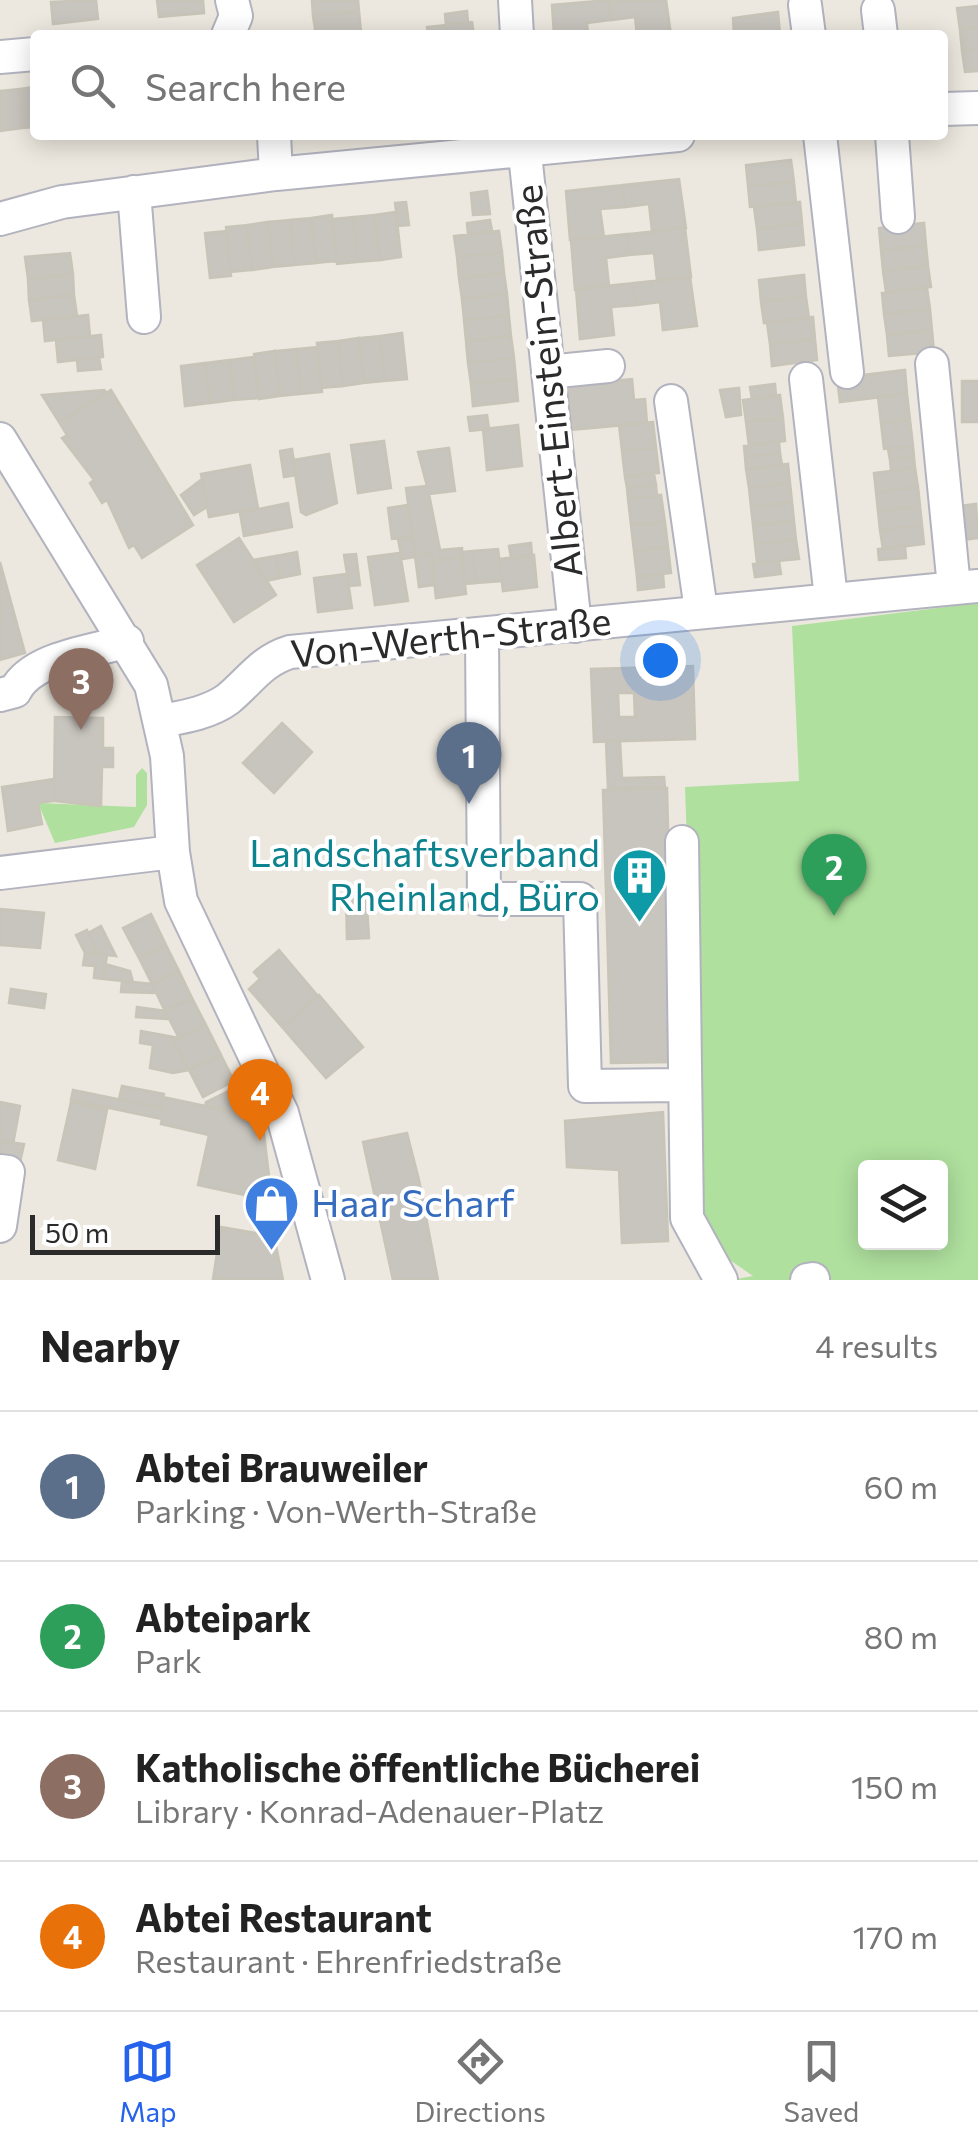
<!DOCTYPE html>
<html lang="en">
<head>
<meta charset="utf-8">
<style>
  :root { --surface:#fff; --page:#f6f6f6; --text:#222; --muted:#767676; --line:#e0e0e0; --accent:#2563eb }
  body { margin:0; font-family:Commissioner,sans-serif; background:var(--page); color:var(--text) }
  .controls { position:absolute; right:30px; bottom:30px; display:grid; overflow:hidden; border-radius:10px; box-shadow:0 5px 25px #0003 }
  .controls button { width:90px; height:90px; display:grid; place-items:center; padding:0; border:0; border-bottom:2px solid var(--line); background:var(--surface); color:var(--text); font:50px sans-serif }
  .scale { position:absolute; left:30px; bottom:25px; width:190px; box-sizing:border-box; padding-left:10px; border:5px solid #2b2b2b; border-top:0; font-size:28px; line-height:35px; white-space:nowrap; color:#2b2b2b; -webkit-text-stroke:8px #fff; paint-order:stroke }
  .you { position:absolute; left:660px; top:660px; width:35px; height:35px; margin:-25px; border:8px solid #fff; border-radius:50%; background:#1a73e8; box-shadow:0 0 0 15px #1a73e833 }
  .badge { display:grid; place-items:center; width:65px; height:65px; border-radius:50%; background:var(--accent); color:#fff; font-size:32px; font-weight:700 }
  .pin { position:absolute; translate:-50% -82px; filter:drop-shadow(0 2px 5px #0008) }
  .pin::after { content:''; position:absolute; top:52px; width:35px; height:30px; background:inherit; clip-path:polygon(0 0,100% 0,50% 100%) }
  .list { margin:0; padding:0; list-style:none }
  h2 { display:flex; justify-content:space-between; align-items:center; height:130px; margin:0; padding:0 40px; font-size:42px }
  h2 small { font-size:32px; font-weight:400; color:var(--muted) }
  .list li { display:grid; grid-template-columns:65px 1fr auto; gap:30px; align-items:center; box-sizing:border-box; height:150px; padding:0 40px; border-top:2px solid var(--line) }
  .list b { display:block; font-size:38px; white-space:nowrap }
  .list p { margin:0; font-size:32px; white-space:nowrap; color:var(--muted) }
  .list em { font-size:32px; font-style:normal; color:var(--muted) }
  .icon { flex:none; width:55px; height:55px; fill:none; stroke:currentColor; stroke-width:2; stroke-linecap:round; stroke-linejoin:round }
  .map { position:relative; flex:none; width:978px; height:1280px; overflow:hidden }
  .search { position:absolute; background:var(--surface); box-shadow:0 5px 25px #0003; left:30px; right:30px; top:30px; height:110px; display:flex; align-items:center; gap:25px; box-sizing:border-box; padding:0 35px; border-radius:10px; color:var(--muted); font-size:38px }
  .sheet { height:730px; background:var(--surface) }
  nav { display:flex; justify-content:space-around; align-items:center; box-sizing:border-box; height:140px; border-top:2px solid var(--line); background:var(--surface); font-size:28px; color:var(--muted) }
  nav a { display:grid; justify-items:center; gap:5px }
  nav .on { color:var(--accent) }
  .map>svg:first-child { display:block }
  .green { fill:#afe09e; fill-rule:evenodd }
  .building { fill:#c8c4be; stroke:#c8c4b8; stroke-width:2.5; fill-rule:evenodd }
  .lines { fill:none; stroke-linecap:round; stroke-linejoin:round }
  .minor-casing { stroke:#b2b3be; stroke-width:36 }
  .minor { stroke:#fff; stroke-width:32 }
  .labels { text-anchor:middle; stroke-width:8; stroke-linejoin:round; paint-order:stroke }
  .street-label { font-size:38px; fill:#2b2b2b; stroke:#fff }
  .culture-label { font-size:38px; fill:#0d838f; stroke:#fff; text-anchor:end }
  .shop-label { font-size:38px; fill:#366cbe; stroke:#fff; text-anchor:start }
</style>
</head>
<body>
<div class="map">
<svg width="978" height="1280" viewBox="0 0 978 1280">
  <rect width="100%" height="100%" fill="#ece8df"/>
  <!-- green -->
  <path class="green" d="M978,603V1280H731L753,1276L701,1240L685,787L799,781L792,626ZM866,1168H940V1242H866Z
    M142,768L147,773V805L134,827L55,843L38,803L136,807V775Z"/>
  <!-- building -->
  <path class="building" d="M96,0L98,19L53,24L51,2Z
    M157,0H203L204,13L159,17Z
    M312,0H358L359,11L313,16Z
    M609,0L611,20L587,23L588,35H554L552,5Z
    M609,0H666L671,35H637L635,17L611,20Z
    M978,6V27L960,30L957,8Z
    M359,11L361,32L316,35L313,16Z
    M467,11L468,22L446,25L445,14Z
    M778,12L780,34L734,35L733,18Z
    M472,22L474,35H428L427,27Z
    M978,27V49L962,51L960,30Z
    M978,49V71L965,72L962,51Z
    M35,87V127L23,128L19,89Z
    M19,89L23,128L0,131V91Z
    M791,160L794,182L748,186L746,165Z
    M679,179L686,228L652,231L649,204L625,207L622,185Z
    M794,182L796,203L750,207L748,186Z
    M622,185L625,207L600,209L604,237L570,240L566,191Z
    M487,191L490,214L473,215L471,193Z
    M406,202L409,225L398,226L395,203Z
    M800,202L802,223L757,229L754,207Z
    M396,212L401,257L380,260L374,215Z
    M332,215L337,261L316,263L311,218Z
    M374,215L380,260L358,262L353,217Z
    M353,217L358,262L337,264L332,219Z
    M311,218L316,263L294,265L290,220Z
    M290,220L294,265L273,267L268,222Z
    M490,220L492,231L468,234L467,223Z
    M268,222L273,267L252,270L247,225Z
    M802,223L804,245L759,250L757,229Z
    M924,223L926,245L881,250L879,228Z
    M247,225L252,270L231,272L226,227Z
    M685,228L691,277L657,280L654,253L630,255L628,234Z
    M226,231L231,276L210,278L205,233Z
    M499,231L502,252L457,257L454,236Z
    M628,234L630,255L606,258L609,286L575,290L571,240Z
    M926,245L928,266L883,271L881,250Z
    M502,252L504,273L459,278L457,257Z
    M70,253L73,274L28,279L25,257Z
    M928,266L931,287L886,292L883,271Z
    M504,273L507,294L462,299L459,278Z
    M73,274L74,295L29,300L28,279Z
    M804,275L806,297L761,302L759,280Z
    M690,277L697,326L663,330L660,302L636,305L633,283Z
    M633,283L636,305L611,307L614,335L580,339L576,289Z
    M927,288L930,309L884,314L882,293Z
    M507,294L509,316L464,320L462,299Z
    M74,295L77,316L32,321L29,300Z
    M806,297L809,318L764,323L761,302Z
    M930,309L932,330L887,335L884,314Z
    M88,315L90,336L45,341L43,320Z
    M509,316L511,336L466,341L464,320Z
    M813,317L815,339L770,344L767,323Z
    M932,330L934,352L889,356L887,335Z
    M402,333L407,379L385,381L380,336Z
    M101,335L103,357L58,362L56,340Z
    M380,336L385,381L364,383L359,338Z
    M511,336L514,358L468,363L466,341Z
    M359,338L364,383L343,386L338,341Z
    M815,339L817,360L772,366L770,344Z
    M338,341L343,386L321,388L317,343Z
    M317,347L322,392L301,394L296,349Z
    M296,349L301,394L280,396L275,351Z
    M275,351L280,396L259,399L254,354Z
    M99,357L101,369L78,371L77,360Z
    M254,357L259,398L234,400L230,360Z
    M514,358L516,379L471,384L468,363Z
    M230,360L234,400L210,403L205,363Z
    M205,363L210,403L185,406L181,366Z
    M905,370L907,394L840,402L837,378Z
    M516,379L518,401L473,406L471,384Z
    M632,379L634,400L645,399L647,423L571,430L567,385Z
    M962,381H978V422H962Z
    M775,384L776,396L752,399L750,387Z
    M739,388L741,415L726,417L720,390Z
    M104,390L107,393L59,422L42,395Z
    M111,390L193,525L142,558L134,545L129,548L107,500L102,503L90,483L94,480L62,438L67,435L59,422Z
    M907,394L910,420L881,423L878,397Z
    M780,395L783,418L746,422L743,400Z
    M487,415L489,429L470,431L468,417Z
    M783,418L785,441L749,446L746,422Z
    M910,420L913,446L884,449L881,423Z
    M653,422L656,448L622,451L619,425Z
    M518,425L522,466L487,470L483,429Z
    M384,441L391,488L358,493L351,445Z
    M779,442L780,453L745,457L744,446Z
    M913,446L914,457L890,460L888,449Z
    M449,448L455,491L429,494L440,550L462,548V557L433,561L432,553L415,556L406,488L427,486L418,452Z
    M656,448L659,473L625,477L622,451Z
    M292,449L296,475L284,477L280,451Z
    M780,453L782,465L746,469L745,457Z
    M329,454L337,503L306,515L301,512L293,460Z
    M914,457L915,468L891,471L890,460Z
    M788,464L790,483L749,488L746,469Z
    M250,465L258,508L209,517L201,474Z
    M915,468L918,487L876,492L874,473Z
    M654,474L656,485L627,488L625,477Z
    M202,479L207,507L194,515L181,495Z
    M790,483L792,502L751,507L749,488Z
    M656,485L657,496L628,499L627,488Z
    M918,487L920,506L878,511L876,492Z
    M661,495L665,522L631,525L628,499Z
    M792,502L794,521L753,525L751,507Z
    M288,503L292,527L244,536L240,513Z
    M976,504L978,538L963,540L959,506Z
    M408,505L412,537L392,539L388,508Z
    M920,506L922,525L880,530L878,511Z
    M794,521L796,540L755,544L753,525Z
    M665,522L668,547L634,551L631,525Z
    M922,525L924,544L883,549L880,530Z
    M412,537L415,557L402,559L398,539Z
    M239,538L276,595L234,622L197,565Z
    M796,540L799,559L757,563L755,544Z
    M531,543L532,556L511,558L509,546Z
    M905,546L906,558L879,560L878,549Z
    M668,547L671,573L637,577L634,551Z
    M498,549L502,581L476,583L473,551Z
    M473,551L476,583L465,584L462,552Z
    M297,552L300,574L280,578L276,556Z
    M400,553L408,601L375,605L368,557Z
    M432,553L434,585L419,587L415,556Z
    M356,554L360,585L349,586L344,555Z
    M534,555L537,587L503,591L499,559Z
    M276,556L280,578L266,581L253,560Z
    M462,557L466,594L436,598L432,561Z
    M779,561L781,574L755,577L753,564Z
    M0,562L25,653L0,660Z
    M347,574L352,608L318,612L314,578Z
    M663,574L664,587L638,590L637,577Z
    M693,666L695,739L594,742L591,669ZM618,693H634L635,717H619Z
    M55,717L103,718V748H113V767H102L101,806L54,801Z
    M282,723L312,752L274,793L243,763Z
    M606,741H620L622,778L664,777L665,788L608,789Z
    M54,779V801L38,803L42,824L8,831L2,787Z
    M667,788L674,1062L611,1063L603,790Z
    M366,891L369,938L347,939L346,892Z
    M0,909L44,913L40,948L0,945Z
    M151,914L166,945L139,958L123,928Z
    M101,926L116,956L98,954L88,933Z
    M87,930L88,933L98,954L85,953L76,935Z
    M166,945L179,971L152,984L139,958Z
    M279,950L318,996L282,1027L249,989L260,979L254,972Z
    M85,953L107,955L103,979L94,978L95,966L83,965Z
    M105,964L130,971L133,982L103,979Z
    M179,971L192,998L165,1011L152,984Z
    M122,981L152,984L156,993L121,992Z
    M11,989L46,994L44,1008L9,1003Z
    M319,995L363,1047L326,1078L282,1027Z
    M192,998L206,1025L179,1038L165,1011Z
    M137,1007L165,1011L169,1019L136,1017Z
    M206,1025L221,1055L189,1070L173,1040Z
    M141,1031L179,1038L173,1040L189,1070L173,1073L150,1068L153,1045L140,1043Z
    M221,1055L234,1081L203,1097L189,1070Z
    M122,1086L164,1094L161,1108L119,1099Z
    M237,1087L251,1116L205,1106L206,1102Z
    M73,1090L161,1108L163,1097L262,1118L272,1201L198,1185L209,1135L161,1124L162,1119L71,1100Z
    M0,1102L20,1106L13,1144L0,1141Z
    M71,1102L107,1110L95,1169L58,1160Z
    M663,1112L668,1241L622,1243L619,1170L567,1167L565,1121Z
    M407,1133L419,1180L438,1280H393L363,1142Z
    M0,1141L24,1144L19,1167L0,1163Z
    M221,1227L274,1236L283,1280L213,1279Z"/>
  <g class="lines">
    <defs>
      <path id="minor" d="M515,0L517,35
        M805,5L809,35
        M878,10L881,35
        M228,35L236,16L232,0
        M0,57L35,54
        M943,109L978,108
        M274,135L276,174
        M523,135L575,626
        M820,135L847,372
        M892,135L898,217
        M134,192L144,317
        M0,219L62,202L276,174L678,135
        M932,364L954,587
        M548,372L608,366
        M806,379L831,598
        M671,401L701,610
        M0,439L151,685L167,756L173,852L181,901L282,1113L328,1280
        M482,637L484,899H580L585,1086L683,1085
        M0,695L15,691C32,657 93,652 127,641
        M161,721C183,717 209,713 228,699C250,681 261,661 290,652L978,586
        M682,842L687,1218L721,1280
        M0,873L173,852
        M0,1171L8,1172L0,1226
        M807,1280L813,1279"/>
    </defs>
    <!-- minor casing -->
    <use href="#minor" class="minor-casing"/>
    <!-- minor -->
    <use href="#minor" class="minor"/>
  </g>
  <!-- icons -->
  <defs>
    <symbol id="building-pin" viewBox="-11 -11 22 30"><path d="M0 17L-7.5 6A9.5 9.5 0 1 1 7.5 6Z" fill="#0f9aa8" stroke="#fff"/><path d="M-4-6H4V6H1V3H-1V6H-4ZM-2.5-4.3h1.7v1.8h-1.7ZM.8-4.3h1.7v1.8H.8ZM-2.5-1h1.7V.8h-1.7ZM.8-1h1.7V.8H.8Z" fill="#fff"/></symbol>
    <symbol id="shop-pin" viewBox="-11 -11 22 30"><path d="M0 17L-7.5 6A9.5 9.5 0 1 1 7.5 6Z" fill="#3f7fe0" stroke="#fff"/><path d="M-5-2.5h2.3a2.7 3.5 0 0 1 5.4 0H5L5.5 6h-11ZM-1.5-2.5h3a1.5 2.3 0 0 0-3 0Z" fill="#fff"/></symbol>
  </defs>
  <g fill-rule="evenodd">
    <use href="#building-pin" x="608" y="844" width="63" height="86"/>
    <use href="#shop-pin" x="240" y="1172" width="63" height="86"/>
  </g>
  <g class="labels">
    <!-- street labels -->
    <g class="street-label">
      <text transform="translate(549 381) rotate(-96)" y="13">Albert-Einstein-Straße</text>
      <text transform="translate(451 638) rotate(-6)" y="13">Von-Werth-Straße</text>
    </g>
    <!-- culture labels -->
    <g class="culture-label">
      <text x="600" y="867">Landschaftsverband<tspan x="600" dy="44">Rheinland, Büro</tspan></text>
    </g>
    <!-- shop labels -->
    <g class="shop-label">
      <text x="311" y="1217">Haar Scharf</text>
    </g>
  </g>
</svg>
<div class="controls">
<button><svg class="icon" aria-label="layers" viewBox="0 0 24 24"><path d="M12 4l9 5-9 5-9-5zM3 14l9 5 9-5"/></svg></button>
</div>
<div class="scale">50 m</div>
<div class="you"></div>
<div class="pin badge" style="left:469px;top:804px;background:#5c6f8a">1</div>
<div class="pin badge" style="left:834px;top:916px;background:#2e9e5b">2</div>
<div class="pin badge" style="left:81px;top:730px;background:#8d6e63">3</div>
<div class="pin badge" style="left:260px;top:1141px;background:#e8710a">4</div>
<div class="search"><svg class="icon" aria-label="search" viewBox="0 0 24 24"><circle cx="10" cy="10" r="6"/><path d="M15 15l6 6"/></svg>Search here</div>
</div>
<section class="sheet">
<h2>Nearby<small>4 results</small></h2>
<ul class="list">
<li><span class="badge" style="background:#5c6f8a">1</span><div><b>Abtei Brauweiler</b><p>Parking · Von-Werth-Straße</p></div><em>60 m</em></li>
<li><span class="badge" style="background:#2e9e5b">2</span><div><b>Abteipark</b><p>Park</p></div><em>80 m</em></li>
<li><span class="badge" style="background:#8d6e63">3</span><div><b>Katholische öffentliche Bücherei</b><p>Library · Konrad-Adenauer-Platz</p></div><em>150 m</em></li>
<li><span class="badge" style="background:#e8710a">4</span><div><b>Abtei Restaurant</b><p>Restaurant · Ehrenfriedstraße</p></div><em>170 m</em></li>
</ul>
</section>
<nav>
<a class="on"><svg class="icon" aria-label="map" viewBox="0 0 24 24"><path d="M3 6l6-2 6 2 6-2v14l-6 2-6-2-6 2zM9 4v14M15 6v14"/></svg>Map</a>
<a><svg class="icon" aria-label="directions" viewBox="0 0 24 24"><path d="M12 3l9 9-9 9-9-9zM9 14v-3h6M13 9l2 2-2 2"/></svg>Directions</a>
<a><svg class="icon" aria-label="saved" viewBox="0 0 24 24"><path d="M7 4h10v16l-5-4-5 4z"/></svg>Saved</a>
</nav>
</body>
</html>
